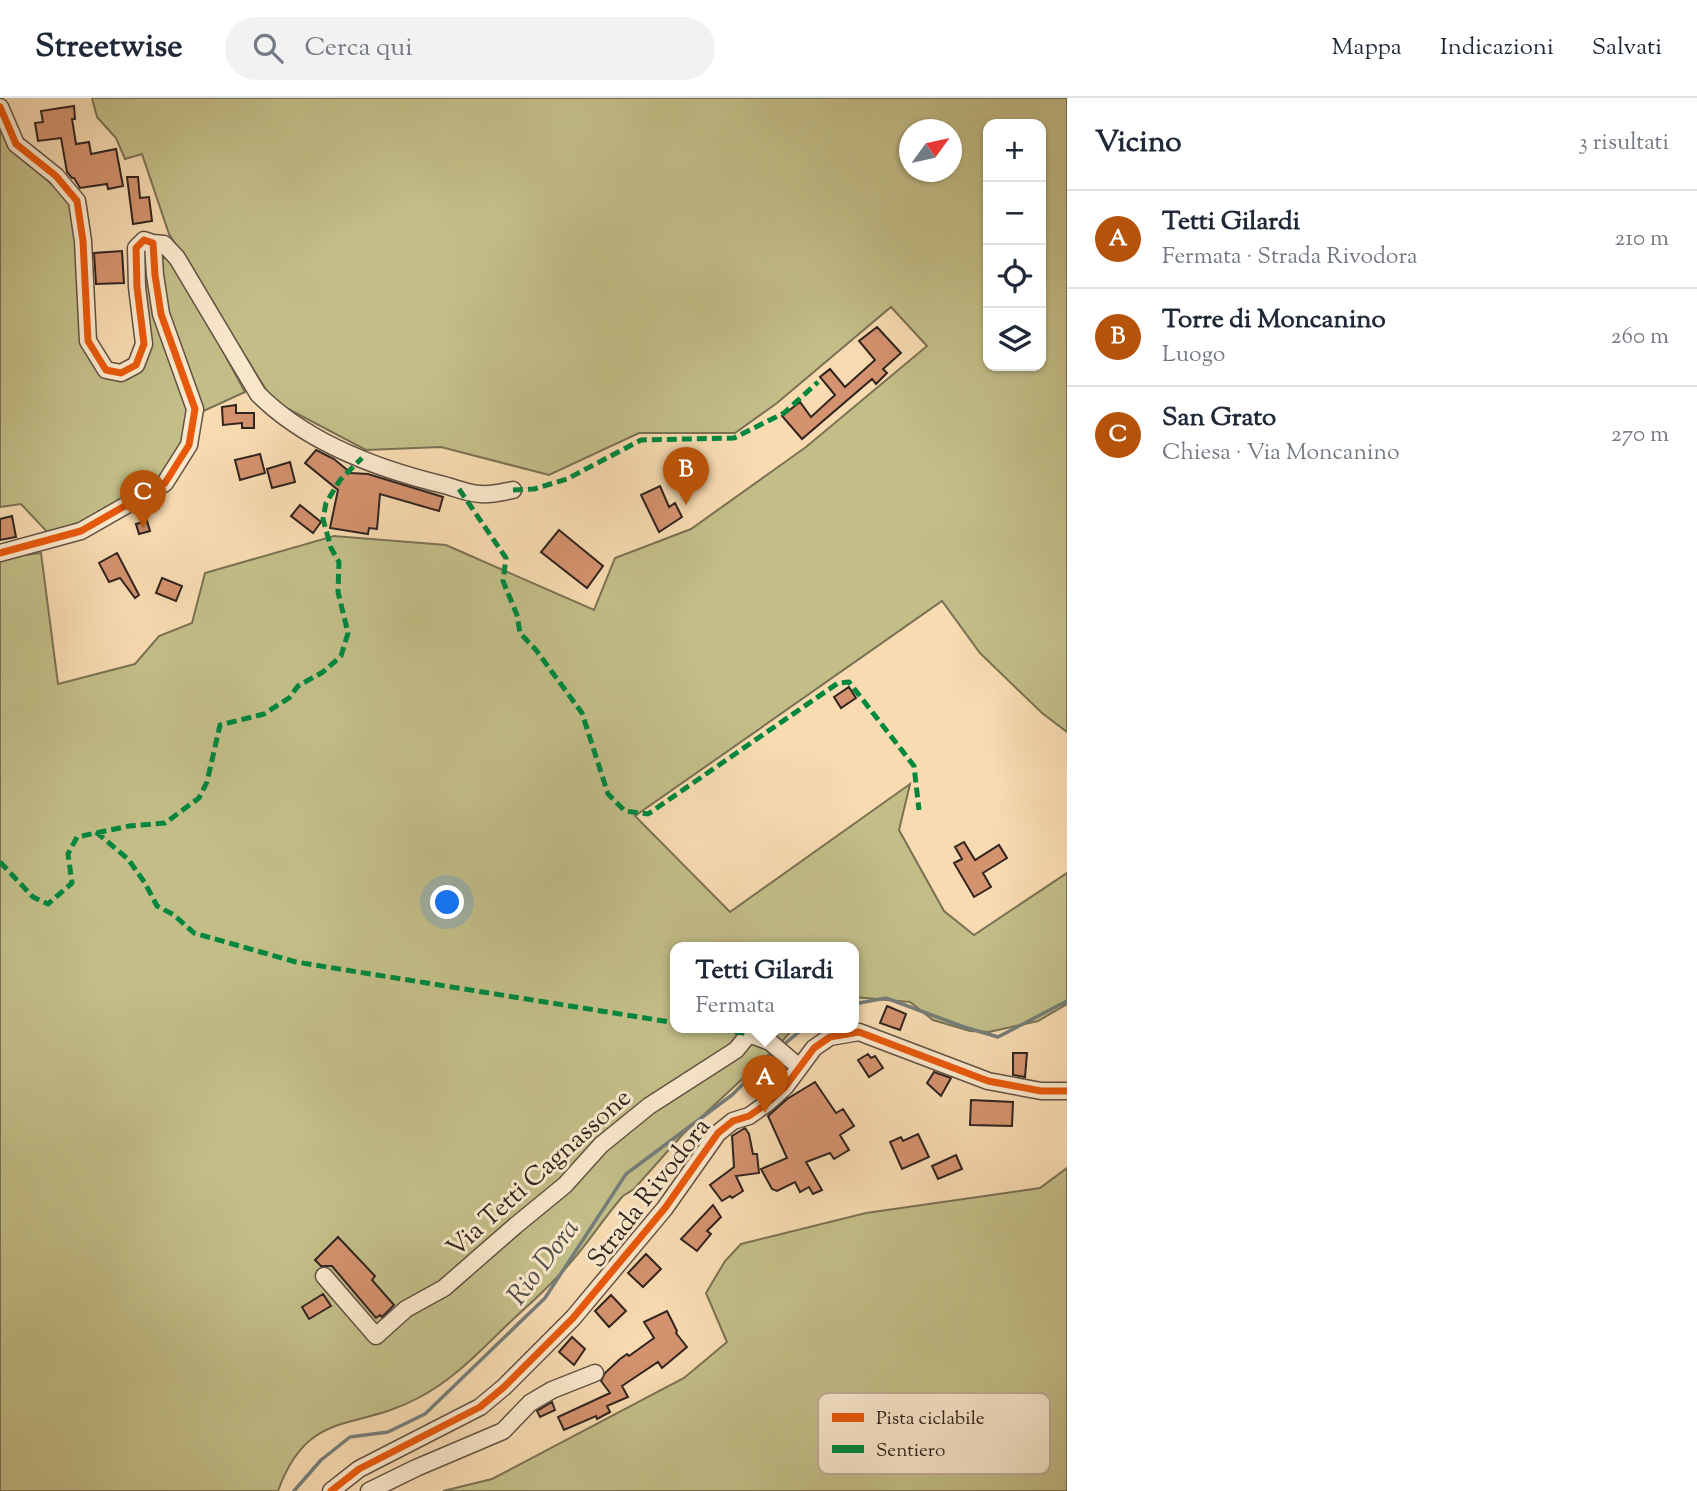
<!DOCTYPE html>
<html lang="it">
<head>
<meta charset="utf-8">
<style>
  :root { --surface:#fff; --page:#f2f2f3; --text:#1f2937; --muted:#747a83; --line:#e0e1e3; --accent:#b45309 }
  body { margin:0; font-family:"Sorts Mill Goudy",serif; background:var(--page); color:var(--text) }
  .controls { position:absolute; right:21px; top:21px; display:grid; overflow:hidden; border-radius:14px; box-shadow:0 2px 5px #0004 }
  .controls button { width:63px; height:63px; display:grid; place-items:center; padding:0; border:0; border-bottom:2px solid var(--line); background:var(--surface); color:var(--text); font:35px sans-serif }
  .compass { position:absolute; left:899px; top:21px; width:63px; height:63px; border-radius:50%; background:var(--surface); box-shadow:0 2px 5px #0004; rotate:57deg }
  .you { position:absolute; left:448px; top:805px; width:24px; height:24px; margin:-18px; border:5px solid #fff; border-radius:50%; background:#1a73e8; box-shadow:0 0 0 10px #1a73e833 }
  .badge { display:grid; place-items:center; width:46px; height:46px; border-radius:50%; background:var(--accent); color:#fff; font-size:23px; font-weight:700 }
  .pin { position:absolute; translate:-50% -58px; filter:drop-shadow(0 2px 4px #0008) }
  .pin::after { content:''; position:absolute; top:37px; width:24px; height:21px; background:inherit; clip-path:polygon(0 0,100% 0,50% 100%) }
  .popup { position:absolute; left:670px; top:844px; width:189px; height:91px; box-sizing:border-box; display:grid; place-content:center; border-radius:14px; background:var(--surface); filter:drop-shadow(0 2px 5px #0005); font-size:23px; white-space:nowrap; color:var(--muted) }
  .popup b { font-size:26px; color:var(--text) }
  .popup::after { content:''; position:absolute; left:50%; top:100%; margin-left:-14px; border:14px solid transparent; border-top-color:var(--surface) }
  .list { margin:0; padding:0; list-style:none }
  h2 { display:flex; justify-content:space-between; align-items:center; height:91px; margin:0; padding:0 28px; font-size:30px }
  h2 small { font-size:23px; font-weight:400; color:var(--muted) }
  .list li { display:grid; grid-template-columns:46px 1fr auto; gap:21px; align-items:center; box-sizing:border-box; height:98px; padding:0 28px; border-top:2px solid var(--line) }
  .list b { display:block; font-size:26px; white-space:nowrap }
  .list p { margin:0; font-size:23px; white-space:nowrap; color:var(--muted) }
  .list em { font-size:23px; font-style:normal; color:var(--muted) }
  .icon { flex:none; width:38px; height:38px; fill:none; stroke:currentColor; stroke-width:2; stroke-linecap:round; stroke-linejoin:round }
  .map { position:relative; flex:none; width:1067px; height:1393px; overflow:hidden }
  header { display:flex; align-items:center; gap:42px; box-sizing:border-box; height:98px; padding:0 35px; background:var(--surface); border-bottom:2px solid var(--line) }
  header strong { font-size:33px }
  nav { display:flex; gap:38px; margin-inline-start:auto; font-size:24px }
  .search { width:490px; height:63px; background:var(--page); display:flex; align-items:center; gap:18px; box-sizing:border-box; padding:0 24px; border-radius:38px; color:var(--muted); font-size:26px }
  main { display:flex }
  aside { flex:1; background:var(--surface) }
  .map>svg:first-child { display:block }
  .green { fill:#c3be88; stroke:#7a7154; stroke-width:2; fill-rule:evenodd }
  .lines { fill:none; stroke-linecap:round; stroke-linejoin:round }
  .stream { stroke:#757d7a; stroke-width:3.5 }
  .building { fill:#d4926e; stroke:#30241f; stroke-width:2 }
  .minor-casing { stroke:#625244; stroke-width:19 }
  .minor { stroke:#fae8cc; stroke-width:16 }
  .quiet { stroke:#00873e; stroke-width:5; stroke-dasharray:10 5; stroke-linecap:butt }
  .cycleway-casing { stroke:#fae8cc; stroke-width:11 }
  .cycleway { stroke:#e8590c; stroke-width:7 }
  .labels { text-anchor:middle; stroke-width:6; stroke-linejoin:round; paint-order:stroke }
  .street-label { font-size:26px; fill:#30241f; stroke:#fae8cc }
  .water-label { font-size:28px; font-style:italic; fill:#52504d; stroke:#fae8cc }
  .key { fill:#fae8cc; stroke:#bdad98; stroke-width:2 }
  .key-label { font-size:19px; fill:#30241f }
</style>
</head>
<body>
<header>
<strong>Streetwise</strong>
<div class="search"><svg class="icon" aria-label="search" viewBox="0 0 24 24"><circle cx="10" cy="10" r="6"/><path d="M15 15l6 6"/></svg>Cerca qui</div>
<nav><a>Mappa</a><a>Indicazioni</a><a>Salvati</a></nav>
</header>
<main>
<div class="map">
<svg width="1067" height="1393" viewBox="0 0 1067 1393">
  <rect width="100%" height="100%" fill="#f8dbb1"/>
  <filter id="stains"><feTurbulence type="fractalNoise" baseFrequency=".00286" numOctaves="4"/><feColorMatrix values="0 0 0 0 .2 0 0 0 0 .09 0 0 0 0 .02 0 0 0 .5 -.17"/></filter>
  <radialGradient id="worn" r=".72"><stop offset=".6" stop-color="#630" stop-opacity="0"/><stop offset="1" stop-color="#630" stop-opacity=".3"/></radialGradient>
  <!-- green -->
  <path class="green" d="M92,0H1067V634L1042,615L980,555L942,503L635,718L730,814L910,686L899,732L944,813L974,837L1067,775V906L1038,923L989,934L970,933L933,922L910,904L854,899V849H676V929H794L780,946L683,1036L634,1091L623,1098C602,1122 585,1150 563,1173C545,1193 525,1210 506,1228C479,1254 453,1282 420,1299C357,1334 308,1309 278,1393H0V460L41,455L58,586L135,566L159,538L192,525L205,475L334,438L446,447L594,512L615,460L691,431L806,349L927,248L891,209L777,305L735,335H639L549,377L441,349L366,352L273,303L169,136L142,56L125,61L116,40L97,19ZM988,26H1041V268H988ZM909,32H951V74H909Z
    M0,24L13,49L73,107L84,245L121,280L147,248L145,162L172,159L245,294L186,321L182,345L163,380L80,429L49,436L21,406L0,409Z
    M1067,1070V1393H443L492,1381L684,1280L727,1244L706,1195L725,1163L741,1146L866,1115L1040,1090Z"/>
  <g class="lines">
    <!-- stream -->
    <path class="stream" d="M854,906L886,900L964,929L998,939L1067,903
      M782,948L805,929
      M294,1393L321,1362L350,1339L388,1334L425,1316L545,1200L626,1076L732,997L776,953"/>
  </g>
  <!-- building -->
  <path class="building" d="M74,8L75,21H72L76,46L89,44L91,56L116,51L123,88L108,91L107,86L80,90L74,80H72L67,74L61,40L38,43L35,25L43,24L41,13Z
    M127,79H138L140,100L149,99L152,123L133,126Z
    M122,153L124,185L96,186L94,155Z
    M877,229L901,255L883,271L887,275L876,286L872,281L802,341L782,318L800,304L811,319L835,297L820,279L830,271L845,289L875,262L859,243Z
    M236,307V315H254V330H242V325L223,327L222,309Z
    M316,352L334,361L351,375L368,376L443,399L439,413L380,396L377,431L369,430L368,436L330,430L338,392L305,365Z
    M260,356L265,375L240,382L235,362Z
    M290,364L295,384L272,390L267,371Z
    M660,388L669,409L675,405L682,419L659,434L641,397Z
    M300,407L321,424L313,435L291,418Z
    M12,418L16,439L0,442V421Z
    M147,423L150,433L139,436L136,426Z
    M559,432L603,468L587,490L541,454Z
    M117,455L139,497L135,500L120,480L109,484L99,465Z
    M162,480L182,488L176,503L156,495Z
    M849,589L856,600L841,610L834,599Z
    M964,744L975,762L999,747L1007,760L983,775L991,789L974,799L954,765L962,761L955,749Z
    M887,908L906,916L900,932L880,925Z
    M1013,955H1027L1025,979L1013,977Z
    M868,956L871,960L875,958L883,970L869,979L858,962Z
    M779,966L785,971L777,982L758,999L754,994L762,986L760,983Z
    M934,974L951,980L941,998L927,985Z
    M815,984L836,1015L843,1011L854,1028L840,1037L849,1052L834,1061L830,1055L806,1064L822,1092L813,1096L809,1089L800,1094L795,1084L777,1093L772,1091L761,1071L787,1060L768,1018L787,1001Z
    M971,1002L1013,1004L1012,1028L970,1027Z
    M745,1030L749,1036L753,1056H757L759,1075L736,1078L743,1093L732,1100L730,1098L722,1103L710,1087L734,1069L732,1038Z
    M918,1036L929,1059L902,1071L890,1044L901,1039L903,1043Z
    M956,1057L962,1071L938,1081L932,1068Z
    M713,1107L721,1119L707,1133L711,1136L697,1153L681,1141Z
    M338,1139L375,1178L372,1182L394,1207L382,1219L380,1217L376,1220L332,1168H321L315,1162Z
    M646,1156L661,1171L643,1189L628,1175Z
    M323,1196L331,1208L309,1221L302,1209Z
    M611,1197L626,1213L609,1229L595,1213Z
    M667,1213L677,1233L676,1235L687,1249L662,1270L658,1264L622,1288L628,1299L607,1308L610,1314L597,1321L596,1318L564,1332L558,1319L610,1295L601,1283L605,1275L620,1261L627,1256L629,1258L654,1240L644,1224Z
    M572,1239L585,1251L574,1267L559,1254Z
    M552,1304L555,1312L540,1319L537,1313Z"/>
  <g class="lines">
    <defs>
      <path id="minor" d="M0,9L16,46L56,78L77,103L83,143L88,243L106,272L121,275L136,267L144,246L137,189L136,150L144,142L153,145L155,177L161,216L195,311L189,347L165,385L81,433L0,455
        M153,145L164,146L177,160L258,296C307,345 377,371 444,387C456,390 469,396 481,396C491,397 502,394 513,392
        M324,1178L376,1238L406,1211L444,1190L515,1128L565,1087L601,1047L649,1008L736,952L749,936L770,944L799,969
        M331,1393L359,1371L480,1309L504,1289L573,1220L665,1110L718,1035L733,1023L749,1018L766,1006L785,989L814,950L830,939L859,934L988,983L1041,993H1067
        M369,1393L416,1370L503,1333L530,1305L552,1292L595,1275"/>
    </defs>
    <!-- minor casing -->
    <use href="#minor" class="minor-casing"/>
    <!-- minor -->
    <use href="#minor" class="minor"/>
    <!-- quiet -->
    <path class="quiet" d="M459,391L506,460L503,483L517,517L520,535L536,552L582,615L608,696L625,713L648,716L838,585L849,584L914,668L919,712
      M513,392L534,391L567,381L641,342L734,340L784,315L818,284
      M96,734L128,761L145,785L157,808L174,817L194,835L296,864L676,925
      M0,764L33,799L48,806L72,785L68,756L77,739L129,728L165,725L199,700L207,684L220,627L264,616L289,600L298,588L323,574L341,558L348,535L338,494L339,464L331,450L323,421L326,405L340,382L362,360
      M705,929L749,936"/>
    <defs>
      <path id="cycleway" d="M0,9L16,46L56,78L77,103L83,143L88,243L106,272L121,275L136,267L144,246L137,189L136,150L144,142L153,145L155,177L161,216L195,311L189,347L165,385L81,433L0,455
        M331,1393L359,1371L480,1309L504,1289L573,1220L665,1110L718,1035L733,1023L749,1018L766,1006L785,989L814,950L830,939L859,934L988,983L1041,993H1067"/>
    </defs>
    <!-- cycleway casing -->
    <use href="#cycleway" class="cycleway-casing"/>
    <!-- cycleway -->
    <use href="#cycleway" class="cycleway"/>
  </g>
  <g class="labels">
    <!-- street labels -->
    <g class="street-label">
      <text transform="translate(538 1074) rotate(-42)" y="9">Via Tetti Cagnassone</text>
      <text transform="translate(648 1094) rotate(-52)" y="9">Strada Rivodora</text>
    </g>
    <!-- water labels -->
    <g class="water-label">
      <text transform="translate(542 1163) rotate(-53)" y="10">Rio Dora</text>
    </g>
  </g>
  <!-- legend -->
  <rect x="818" y="1295" width="232" height="81" rx="10" class="key"/>
  <rect x="832" y="1315" width="32" height="9" fill="#e8590c"/>
  <rect x="832" y="1347" width="32" height="8" fill="#00873e"/>
  <g class="key-label">
    <text x="876" y="1326">Pista ciclabile</text>
    <text x="876" y="1358">Sentiero</text>
  </g>
  <rect width="100%" height="100%" filter="url(#stains)"/>
  <rect width="100%" height="100%" fill="url(#worn)"/>
</svg>
<div class="controls">
<button>+</button>
<button>−</button>
<button><svg class="icon" aria-label="locate" viewBox="0 0 24 24"><circle cx="12" cy="12" r="6"/><path d="M12 2v4M12 18v4M2 12h4M18 12h4"/></svg></button>
<button><svg class="icon" aria-label="layers" viewBox="0 0 24 24"><path d="M12 4l9 5-9 5-9-5zM3 14l9 5 9-5"/></svg></button>
</div>
<svg class="compass" viewBox="-18 -18 36 36"><path d="M0-13l5 13h-10z" fill="#e53935"/><path d="M0 13l5-13h-10z" fill="#747a83"/></svg>
<div class="you"></div>
<div class="pin badge" style="left:765px;top:1015px">A</div>
<div class="popup"><b>Tetti Gilardi</b>Fermata</div>
<div class="pin badge" style="left:686px;top:407px">B</div>
<div class="pin badge" style="left:143px;top:430px">C</div>
</div>
<aside>
<h2>Vicino<small>3 risultati</small></h2>
<ul class="list">
<li><span class="badge">A</span><div><b>Tetti Gilardi</b><p>Fermata · Strada Rivodora</p></div><em>210 m</em></li>
<li><span class="badge">B</span><div><b>Torre di Moncanino</b><p>Luogo</p></div><em>260 m</em></li>
<li><span class="badge">C</span><div><b>San Grato</b><p>Chiesa · Via Moncanino</p></div><em>270 m</em></li>
</ul>
</aside>
</main>
</body>
</html>
